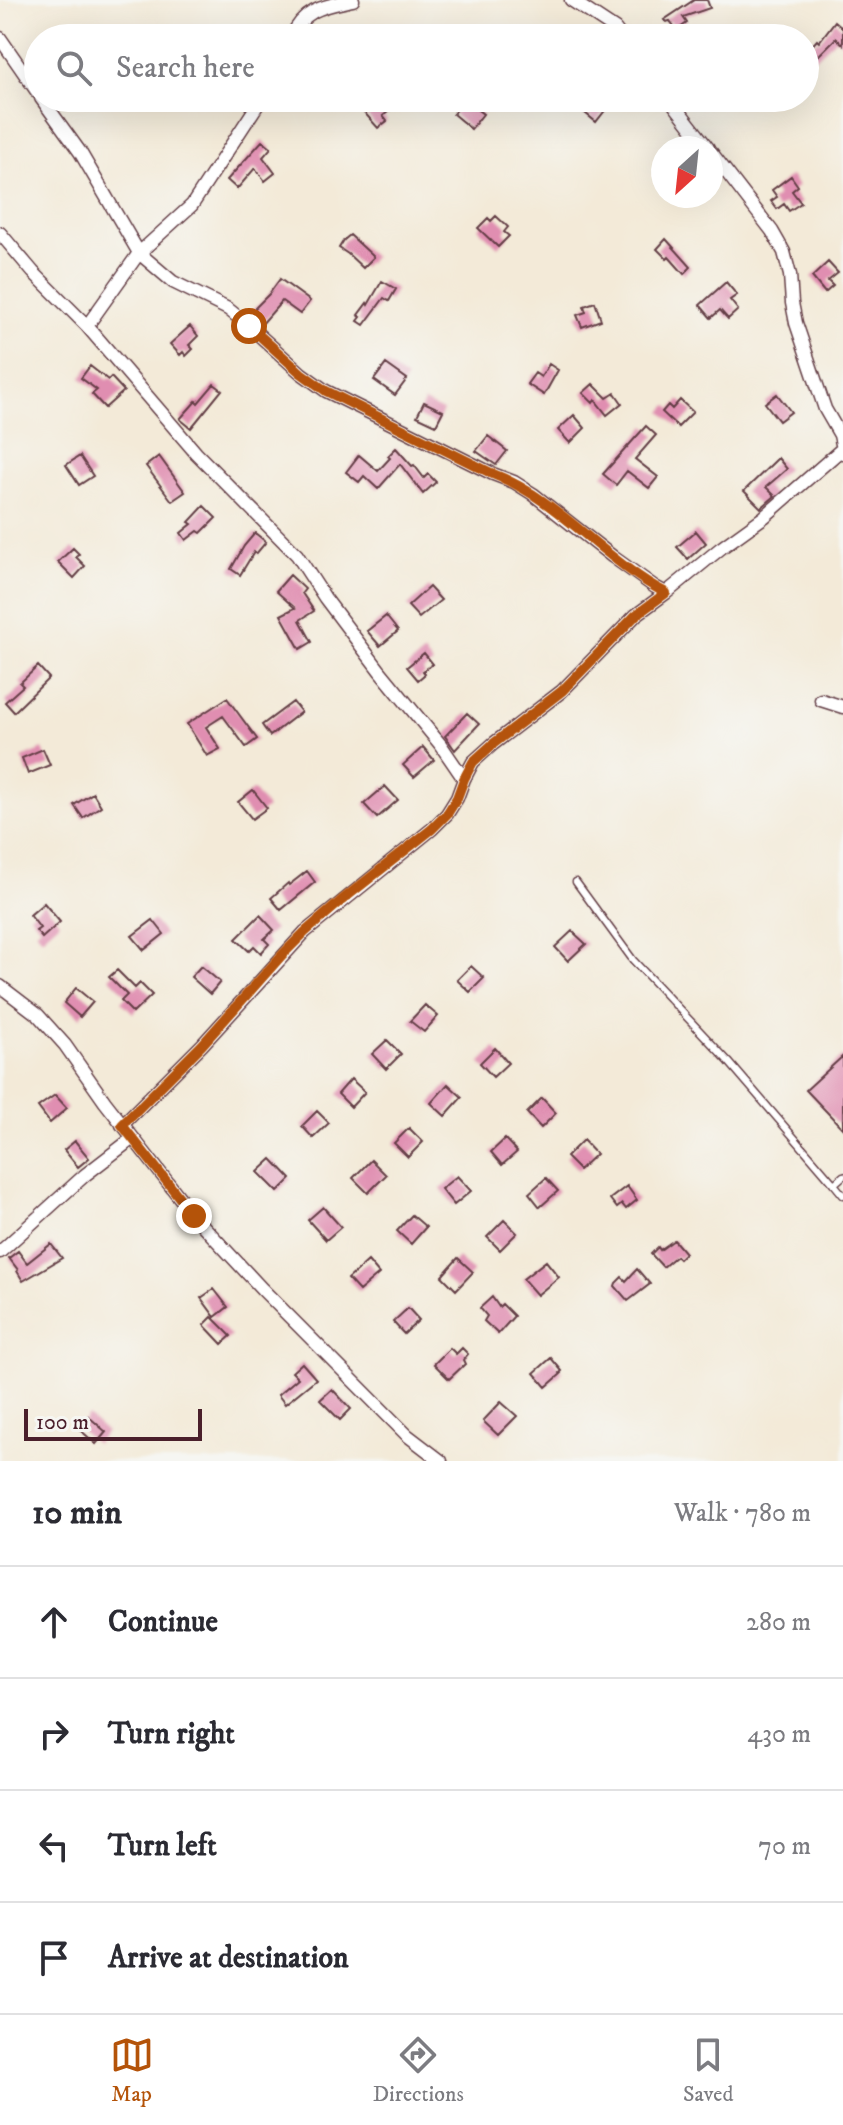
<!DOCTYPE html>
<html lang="en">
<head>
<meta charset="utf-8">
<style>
  :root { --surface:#fff; --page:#f7f7f7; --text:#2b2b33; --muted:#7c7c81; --line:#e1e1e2; --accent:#b45309 }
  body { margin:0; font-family:"IM FELL DW Pica",serif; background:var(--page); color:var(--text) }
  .compass { position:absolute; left:651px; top:136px; width:72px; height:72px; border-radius:50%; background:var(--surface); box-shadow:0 8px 32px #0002; rotate:207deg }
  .scale { position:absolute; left:24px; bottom:20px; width:178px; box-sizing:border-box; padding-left:8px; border:4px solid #4a1f2b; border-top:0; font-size:22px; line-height:28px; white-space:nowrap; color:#4a1f2b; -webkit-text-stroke:6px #f6f6f2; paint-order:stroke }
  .stop { position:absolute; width:24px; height:24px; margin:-18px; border:6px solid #b45309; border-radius:50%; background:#fff }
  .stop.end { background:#b45309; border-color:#fff; box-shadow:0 2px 8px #0008 }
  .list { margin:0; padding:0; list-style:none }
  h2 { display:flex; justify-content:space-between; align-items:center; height:104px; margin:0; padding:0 32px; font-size:34px }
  h2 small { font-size:26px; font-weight:400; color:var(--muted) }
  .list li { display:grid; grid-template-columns:52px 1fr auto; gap:24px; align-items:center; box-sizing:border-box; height:112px; padding:0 32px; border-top:2px solid var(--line) }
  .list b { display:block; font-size:30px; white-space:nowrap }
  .list em { font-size:26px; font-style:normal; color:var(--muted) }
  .icon { flex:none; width:44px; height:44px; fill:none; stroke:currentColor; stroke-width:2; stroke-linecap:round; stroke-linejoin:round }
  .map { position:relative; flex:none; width:843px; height:1461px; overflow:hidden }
  .search { position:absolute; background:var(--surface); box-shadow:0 8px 32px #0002; left:24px; right:24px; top:24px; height:88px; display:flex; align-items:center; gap:20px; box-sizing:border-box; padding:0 28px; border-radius:44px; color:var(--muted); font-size:30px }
  .sheet { height:552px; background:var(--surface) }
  nav { display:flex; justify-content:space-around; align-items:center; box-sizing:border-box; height:112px; border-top:2px solid var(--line); background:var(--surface); font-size:22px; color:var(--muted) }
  nav a { display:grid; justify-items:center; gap:4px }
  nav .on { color:var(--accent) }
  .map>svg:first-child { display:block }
  .building { fill:#e08eb1 }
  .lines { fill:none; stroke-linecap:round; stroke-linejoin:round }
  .lane-casing { stroke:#633d45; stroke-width:9 }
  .street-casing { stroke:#633d45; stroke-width:15 }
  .lane { stroke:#fff; stroke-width:6 }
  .street { stroke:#fff; stroke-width:12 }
  .route { stroke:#b45309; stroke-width:10 }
</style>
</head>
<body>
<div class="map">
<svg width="843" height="1461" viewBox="0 0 843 1461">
  <rect width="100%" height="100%" fill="#f6f6f2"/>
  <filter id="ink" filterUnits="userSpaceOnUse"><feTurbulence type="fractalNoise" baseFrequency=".0125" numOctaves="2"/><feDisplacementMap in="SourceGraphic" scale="16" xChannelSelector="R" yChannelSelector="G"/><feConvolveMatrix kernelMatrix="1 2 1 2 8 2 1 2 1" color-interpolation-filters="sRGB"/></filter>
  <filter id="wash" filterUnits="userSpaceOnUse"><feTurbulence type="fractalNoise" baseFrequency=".006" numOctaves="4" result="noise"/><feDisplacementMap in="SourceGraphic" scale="32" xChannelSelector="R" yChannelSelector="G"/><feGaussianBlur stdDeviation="1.8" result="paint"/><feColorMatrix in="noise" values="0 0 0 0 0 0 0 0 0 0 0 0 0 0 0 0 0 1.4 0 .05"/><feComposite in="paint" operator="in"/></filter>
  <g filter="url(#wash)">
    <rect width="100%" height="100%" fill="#f3ead8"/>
    <g id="blocks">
      <!-- building -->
      <path class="building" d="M694,0H707L710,8L683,17L687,23L677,30L670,21L666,22L664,20Z
        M835,21L843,28V44L836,38L815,59L807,51L817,40L819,42Z
        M376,98H386L394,107L383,116L387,121L378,128L362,110Z
        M587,98H595L607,108L596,122L579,108Z
        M465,100L483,114L471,129L453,114Z
        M262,141L271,148L263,157L275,173L265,181L255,168L237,189L227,180Z
        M791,176L798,186L792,191L801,203L789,211L784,204L777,209L771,201L777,197L772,190Z
        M496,216L508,227L504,232L509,236L498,247L478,228L488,218L491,221Z
        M350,235L374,257L363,268L348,254L339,248L344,240Z
        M666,239L691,267L684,274L669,257L667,259L657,249Z
        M828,262L838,273L828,281L833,286L825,293L812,277Z
        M280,279L310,301L300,314L282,301L261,325L249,314L269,294Z
        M382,281L396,289L389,301L384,298L364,325L358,321L361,317L358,315L367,303L368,305Z
        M726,282L737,295L730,300L738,310L728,319L720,310L711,318L700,305Z
        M595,302L601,320L582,327L577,315L586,312L584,306Z
        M190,326L198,336L189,345L193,349L186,356L183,352L180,355L170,344Z
        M386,364L407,379L395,395L374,380Z
        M549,364L558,370L544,395L527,384L535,373L541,377Z
        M90,366L108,380L111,377L124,391L105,408L92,394L97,390L81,378Z
        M214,384L222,390L191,428L180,419L196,401L198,403Z
        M593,384L607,398L615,393L622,403L607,415L595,400L593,403L583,393Z
        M777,394L791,412L779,421L765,403Z
        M680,400L693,412L678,427L662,412L668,405L672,409Z
        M424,402L443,411L436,425L417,416Z
        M574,415L585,428L570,443L558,430Z
        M646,426L656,435L635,459L658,477L649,488L627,471L616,485L603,474Z
        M488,436L507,451L496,465L476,451Z
        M396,448L412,466L414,465L424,478L428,474L436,482L423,494L400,464L378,489L364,476L359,482L346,472L359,455L378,471L390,458L388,456Z
        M80,456L93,476L79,485L66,465Z
        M159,456L185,492L172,501L146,466Z
        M778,458L787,469L766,487L775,496L761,508L744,491Z
        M204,506L216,518L201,533L198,531L186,540L181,533L192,524L189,522Z
        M696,531L706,543L688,559L677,547Z
        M255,533L266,542L256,554L254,552L240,575L231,569L244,546Z
        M73,548L79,554L76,557L85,566L74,578L58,562Z
        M290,575L305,589L302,593L314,611L300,620L312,642L300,649L281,615L295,608L276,591Z
        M429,587L441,600L419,618L408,606Z
        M386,616L398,631L380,646L367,631Z
        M424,653L433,664L423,671L425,674L418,680L407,667Z
        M38,666L49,678L14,712L5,702L23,686L20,683Z
        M227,698L257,739L246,747L223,716L206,727L220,749L207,756L187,724Z
        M293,702L301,712L270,736L262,725Z
        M467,713L479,724L455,750L445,736Z
        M423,747L434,760L414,777L403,765Z
        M43,749L50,765L28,774L22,758Z
        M385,786L398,800L377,818L364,804Z
        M253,790L267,808L252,819L238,802Z
        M93,793L101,806L83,818L74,805Z
        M307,871L315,882L281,910L271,898L288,883L289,885Z
        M44,903L60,922L42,938L36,931L40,928L30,915Z
        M260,915L274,930L264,939L269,944L261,953L254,946L249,951L236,939Z
        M153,920L164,934L144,950L132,936Z
        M572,931L586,944L568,961L555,947Z
        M201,966L220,982L210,994L191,977Z
        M471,966L484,978L470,992L457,980Z
        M117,970L135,988L140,983L152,995L133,1013L121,1001L127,995L109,977Z
        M76,988L93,1002L80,1017L64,1003Z
        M425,1005L438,1016L424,1032L410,1021Z
        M387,1040L401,1054L386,1069L372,1054Z
        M495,1048L508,1063L493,1077L480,1063Z
        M843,1056V1129L806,1090Z
        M351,1079L365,1092L351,1107L338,1094Z
        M448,1084L462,1097L445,1116L431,1103Z
        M55,1095L67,1108L50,1123L38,1107Z
        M542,1098L556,1113L541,1128L527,1113Z
        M317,1111L329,1123L313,1138L302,1126Z
        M409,1128L423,1142L408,1157L394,1143Z
        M505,1139L517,1152L502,1165L491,1152Z
        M583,1140L596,1154L579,1170L566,1157Z
        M75,1141L89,1158L78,1167L64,1150Z
        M272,1159L291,1179L278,1192L258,1172Z
        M371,1160L386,1175L368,1193L353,1178Z
        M457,1176L471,1191L454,1205L441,1189Z
        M546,1178L558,1191L540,1207L529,1193Z
        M627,1186L637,1200L626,1209L622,1204L617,1208L610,1199Z
        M323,1207L341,1227L326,1240L308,1220Z
        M412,1215L426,1227L411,1244L397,1231Z
        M504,1220L517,1233L500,1250L487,1237Z
        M674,1240L685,1253L679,1259L676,1256L663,1267L651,1254L658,1247L660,1250Z
        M51,1244L62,1258L23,1281L17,1271L18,1270L9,1258L18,1251L27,1263Z
        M458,1258L473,1272L456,1290L442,1276Z
        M368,1261L379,1274L359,1291L348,1279Z
        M546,1261L559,1277L537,1295L523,1279Z
        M637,1269L650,1284L628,1301L615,1286L616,1283L622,1277L626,1281Z
        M214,1289L228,1307L215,1317L201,1298Z
        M492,1297L499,1307L502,1304L514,1316L498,1334L484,1321L487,1316L480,1308Z
        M408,1308L419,1320L404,1334L393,1322Z
        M212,1317L231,1336L222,1344L204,1325Z
        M450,1348L456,1354L462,1348L468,1354L463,1360L465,1364L449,1379L434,1364Z
        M551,1358L562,1371L560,1373L561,1374L546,1387L534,1373Z
        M302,1363L316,1379L285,1404L278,1395L298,1378L292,1372Z
        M332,1389L351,1409L340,1420L320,1400Z
        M501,1402L517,1416L498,1435L483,1421Z
        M88,1416L106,1432L96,1444L78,1428Z"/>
    </g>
  </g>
  <g filter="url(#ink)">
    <use href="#blocks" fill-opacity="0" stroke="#633d45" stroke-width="2"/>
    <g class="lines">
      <defs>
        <path id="lane" d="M576,882L633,960L729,1062L834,1184
          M843,1176L834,1184L843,1195"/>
        <path id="street" d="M571,0L615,29L622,38
          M0,38L38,93
          M291,38C304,8 325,6 353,0
          M41,98L80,152L139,253L173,282L228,309L249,326L301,373L326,391L493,474L514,482L533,494L613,557L655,587L666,593L721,548L764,517L842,449L843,453
          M669,98L708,148
          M711,152L772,231L784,252L790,275L792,303L796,323L825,409L840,435L843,449
          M0,233L33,272L87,326L196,453L297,555L325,598L380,671L440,744L464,779
          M87,326L139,253L192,205L262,98
          M821,700L843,707
          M0,986L38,1015L65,1045L105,1102L194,1216L262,1289L407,1435L441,1461
          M122,1125L202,1045L305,932L432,829L447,814L457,798L464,779L473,762L493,744L562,691L636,615L666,593
          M0,1252L85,1175L133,1138"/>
      </defs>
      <!-- lane casing -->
      <use href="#lane" class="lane-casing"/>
      <!-- street casing -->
      <use href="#street" class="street-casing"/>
      <!-- lane -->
      <use href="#lane" class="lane"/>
      <!-- street -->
      <use href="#street" class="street"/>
    </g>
  </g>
  <g class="lines" filter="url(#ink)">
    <!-- route -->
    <path class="route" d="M194,1216L122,1125L202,1045L282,955L305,932L342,900L432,829L447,814L457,798L464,779L473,762L493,744L562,691L636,615L666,593C604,561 559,499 493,474L326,391L301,373L249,326"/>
  </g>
</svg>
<svg class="compass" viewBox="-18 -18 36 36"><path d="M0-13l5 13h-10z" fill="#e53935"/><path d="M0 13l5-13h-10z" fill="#7c7c81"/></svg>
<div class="scale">100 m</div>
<div class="stop" style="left:249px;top:326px"></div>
<div class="stop end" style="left:194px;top:1216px"></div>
<div class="search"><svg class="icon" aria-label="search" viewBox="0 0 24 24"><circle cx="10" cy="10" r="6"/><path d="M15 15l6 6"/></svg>Search here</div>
</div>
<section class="sheet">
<h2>10 min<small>Walk · 780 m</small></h2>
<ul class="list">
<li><svg class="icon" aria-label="ahead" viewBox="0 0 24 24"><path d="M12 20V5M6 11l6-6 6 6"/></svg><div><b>Continue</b></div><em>280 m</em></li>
<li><svg class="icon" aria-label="right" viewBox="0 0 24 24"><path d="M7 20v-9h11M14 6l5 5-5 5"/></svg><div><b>Turn right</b></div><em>430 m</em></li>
<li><svg class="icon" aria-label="left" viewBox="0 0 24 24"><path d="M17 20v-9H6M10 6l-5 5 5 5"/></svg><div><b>Turn left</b></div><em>70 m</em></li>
<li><svg class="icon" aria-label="arrive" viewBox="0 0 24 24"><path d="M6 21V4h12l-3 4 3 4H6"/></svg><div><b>Arrive at destination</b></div></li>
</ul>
</section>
<nav>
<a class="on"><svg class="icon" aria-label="map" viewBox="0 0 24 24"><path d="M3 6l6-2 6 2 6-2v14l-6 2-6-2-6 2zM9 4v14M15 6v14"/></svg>Map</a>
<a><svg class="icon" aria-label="directions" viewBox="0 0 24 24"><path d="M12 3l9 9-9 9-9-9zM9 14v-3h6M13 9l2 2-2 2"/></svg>Directions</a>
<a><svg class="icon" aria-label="saved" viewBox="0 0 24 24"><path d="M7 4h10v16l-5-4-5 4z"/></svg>Saved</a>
</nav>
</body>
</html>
